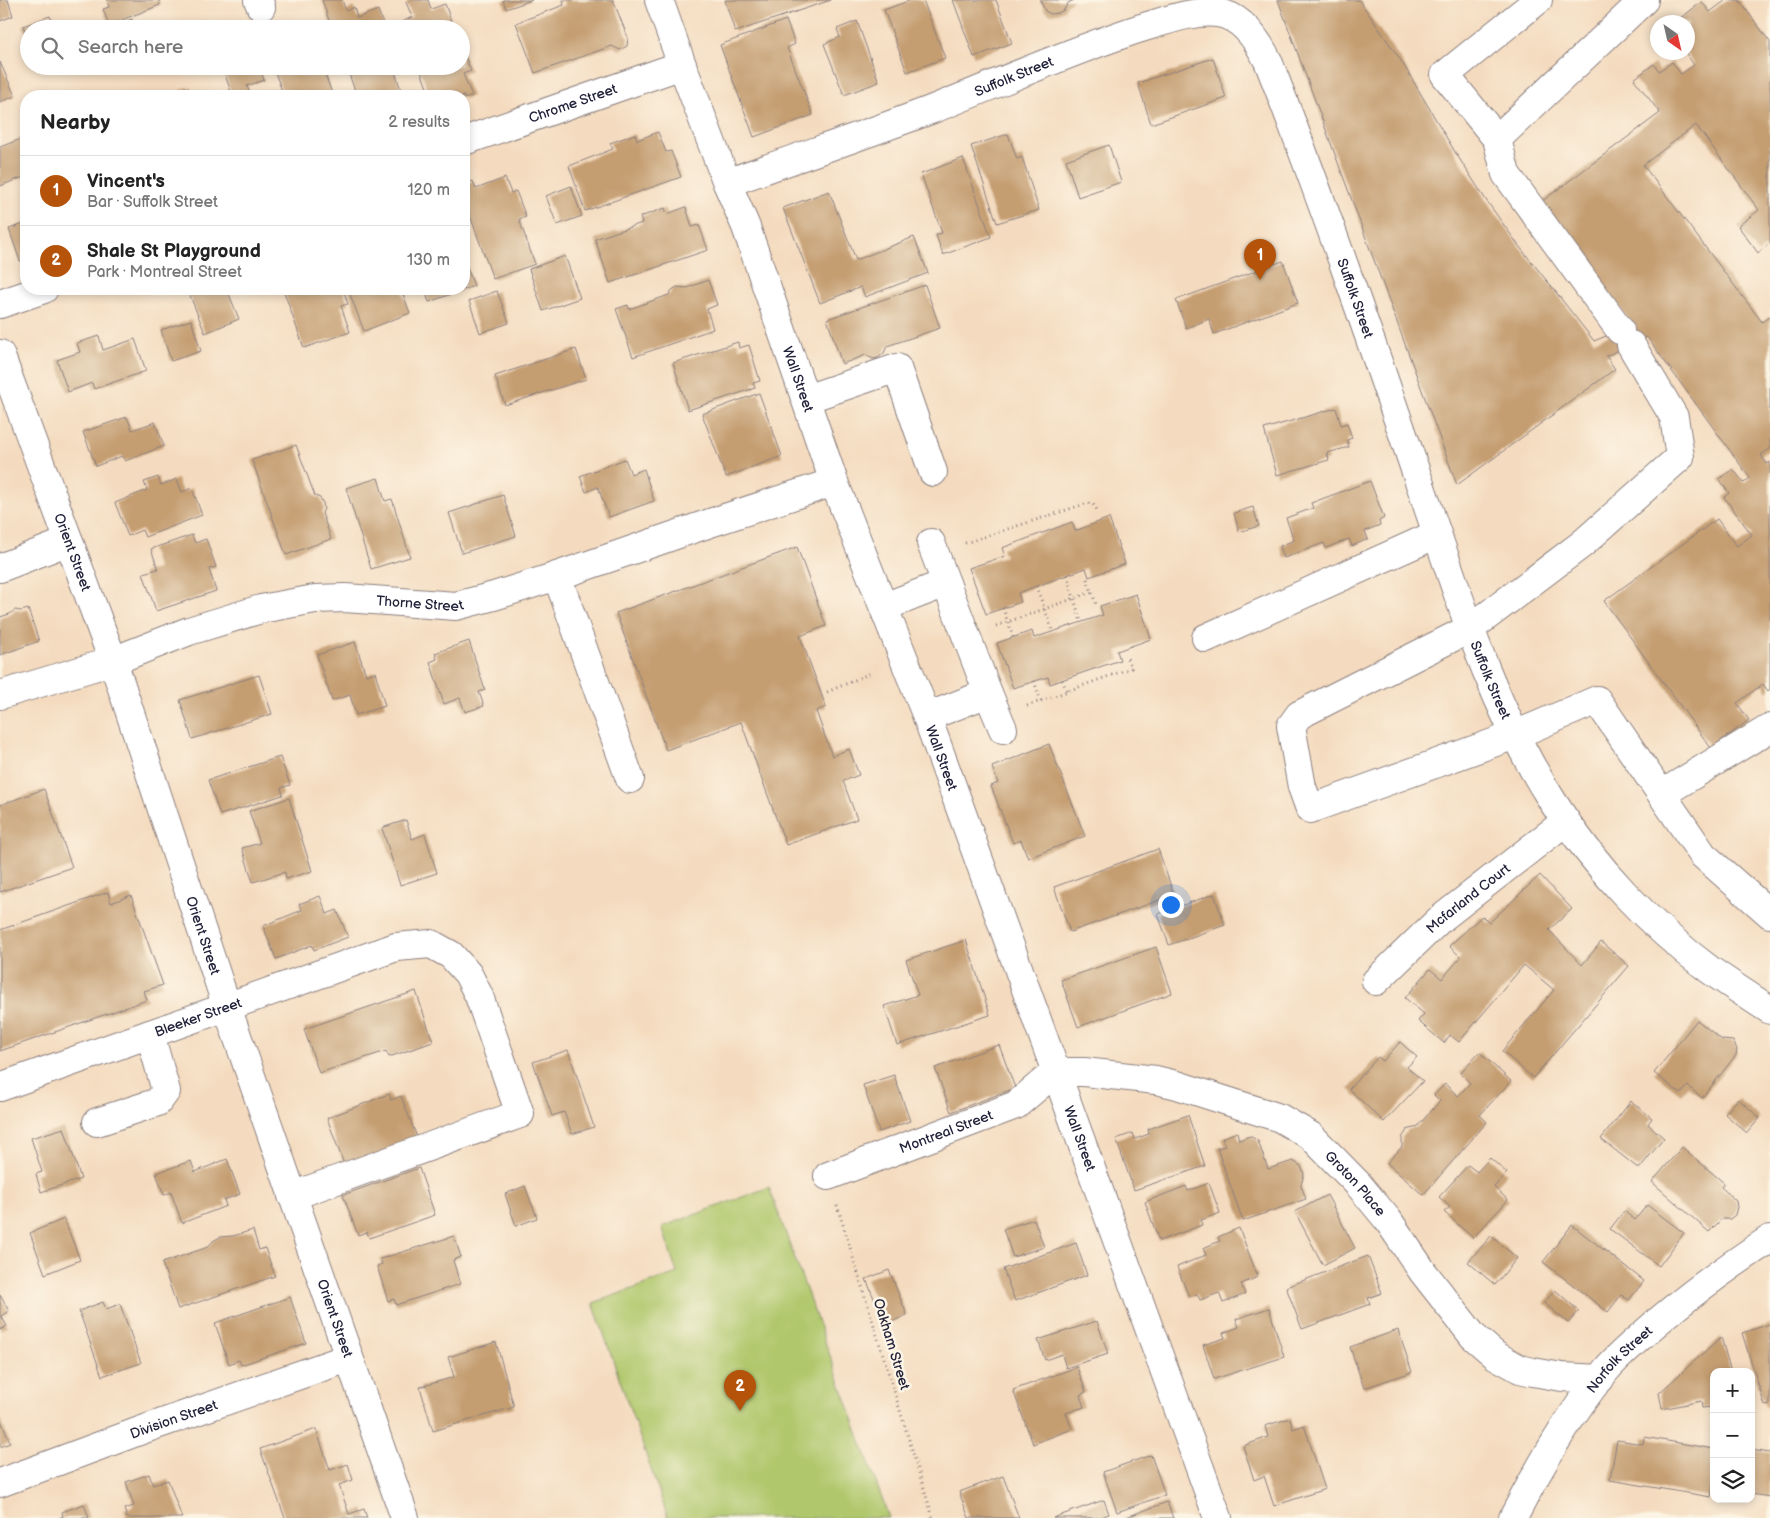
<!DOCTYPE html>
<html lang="en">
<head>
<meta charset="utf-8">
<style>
  :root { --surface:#fff; --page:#f2f2f2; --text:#222; --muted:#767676; --line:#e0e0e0; --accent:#b45309 }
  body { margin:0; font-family:"Balsamiq Sans",sans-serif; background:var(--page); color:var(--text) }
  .controls { position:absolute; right:15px; bottom:15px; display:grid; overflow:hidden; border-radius:10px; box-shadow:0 2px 8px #0003 }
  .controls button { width:45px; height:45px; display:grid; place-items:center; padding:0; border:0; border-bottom:1px solid var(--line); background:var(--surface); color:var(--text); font:25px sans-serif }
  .compass { position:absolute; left:1650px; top:15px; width:45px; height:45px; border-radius:50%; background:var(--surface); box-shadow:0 2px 8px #0003; rotate:146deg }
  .you { position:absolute; left:1170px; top:904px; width:18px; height:18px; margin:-12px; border:4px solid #fff; border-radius:50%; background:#1a73e8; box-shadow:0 0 0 8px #1a73e833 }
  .badge { display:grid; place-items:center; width:32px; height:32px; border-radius:50%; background:var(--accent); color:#fff; font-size:16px; font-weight:700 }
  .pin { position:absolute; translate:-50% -41px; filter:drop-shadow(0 1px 2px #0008) }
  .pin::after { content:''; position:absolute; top:26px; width:18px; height:15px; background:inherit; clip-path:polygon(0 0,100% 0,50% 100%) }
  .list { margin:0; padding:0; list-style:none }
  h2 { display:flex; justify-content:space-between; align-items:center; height:65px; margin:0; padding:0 20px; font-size:21px }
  h2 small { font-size:16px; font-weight:400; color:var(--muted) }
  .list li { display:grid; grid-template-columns:32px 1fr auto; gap:15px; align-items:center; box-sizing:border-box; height:70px; padding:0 20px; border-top:1px solid var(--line) }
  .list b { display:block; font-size:19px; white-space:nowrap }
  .list p { margin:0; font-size:16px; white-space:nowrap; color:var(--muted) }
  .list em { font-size:16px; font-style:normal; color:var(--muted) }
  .icon { flex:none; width:28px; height:28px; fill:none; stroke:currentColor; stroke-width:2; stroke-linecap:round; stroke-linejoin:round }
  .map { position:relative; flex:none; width:1770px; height:1518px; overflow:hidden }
  .search { position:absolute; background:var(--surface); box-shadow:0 2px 8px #0003; left:20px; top:20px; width:450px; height:55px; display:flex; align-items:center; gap:12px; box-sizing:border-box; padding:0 18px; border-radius:28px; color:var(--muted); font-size:19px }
  .panel { position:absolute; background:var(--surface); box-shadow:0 2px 8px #0003; left:20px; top:90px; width:450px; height:205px; border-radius:20px }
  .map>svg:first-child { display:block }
  .green { fill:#b0c76c; stroke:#697454 }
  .building { fill:#c49d71 }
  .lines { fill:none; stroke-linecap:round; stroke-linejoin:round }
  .minor-casing { stroke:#8b7e7d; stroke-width:30 }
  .path { stroke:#8b7e7d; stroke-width:3; stroke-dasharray:1 4; stroke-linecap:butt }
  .minor { stroke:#fff; stroke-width:28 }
  .labels { text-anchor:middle; stroke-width:5; stroke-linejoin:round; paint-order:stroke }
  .street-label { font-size:14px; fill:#22223b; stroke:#fcf5e5 }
</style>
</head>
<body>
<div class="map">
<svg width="1770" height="1518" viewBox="0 0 1770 1518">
  <rect width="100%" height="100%" fill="#fcf5e5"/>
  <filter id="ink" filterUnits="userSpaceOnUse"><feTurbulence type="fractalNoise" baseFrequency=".02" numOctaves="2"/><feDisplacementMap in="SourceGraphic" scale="10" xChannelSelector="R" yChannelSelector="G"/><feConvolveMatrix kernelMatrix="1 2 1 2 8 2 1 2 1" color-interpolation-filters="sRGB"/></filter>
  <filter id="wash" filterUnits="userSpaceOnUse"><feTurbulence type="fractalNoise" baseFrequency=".0096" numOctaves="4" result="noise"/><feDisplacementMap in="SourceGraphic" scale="20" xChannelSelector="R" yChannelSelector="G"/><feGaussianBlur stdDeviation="1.12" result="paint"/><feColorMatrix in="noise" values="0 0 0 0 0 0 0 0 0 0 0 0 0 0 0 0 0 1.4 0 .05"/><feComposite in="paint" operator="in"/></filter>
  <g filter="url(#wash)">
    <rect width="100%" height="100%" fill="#f4dbbf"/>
    <!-- green -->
    <path class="green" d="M769,1187L889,1518H668L593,1303L677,1273L662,1227Z"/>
    <g id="blocks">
      <!-- building -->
      <path class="building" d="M0,0H8L13,16L0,21Z
        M107,0H159L160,5L109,25L103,9L109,7Z
        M322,0H342L346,11L354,7L357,18L378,10L385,29H332Z
        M411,0H428L431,9L445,4L454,29H404L402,22L412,17L406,2Z
        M503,0H532L506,9Z
        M563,0H613L628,38L627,46L620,50L612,46L535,73L516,23L564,5Z
        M725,0H831L735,32Z
        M911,0H923L945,58L907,72L884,10Z
        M953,0H996L1012,43L974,57Z
        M1040,0H1074L1068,3L1064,10L1058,13L1051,14L1045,11Z
        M1278,0H1359L1402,62L1455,152L1486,200L1519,246L1555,291L1594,341L1633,325L1541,202L1660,113L1634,79L1654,64L1659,71L1672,62L1681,74L1694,65L1685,52H1688V22H1675L1702,2L1710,12L1726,0H1739L1770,42V243L1758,253L1738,226L1759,210L1696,125L1643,165L1762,322L1770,316V449L1761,455L1767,464L1770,462V689L1768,691L1763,684L1737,703L1749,720L1711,748L1604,601L1717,519L1737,546L1752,535L1724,497L1729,493L1719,479L1733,469L1744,483L1750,478L1647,337L1606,356L1615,369L1457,485Z
        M50,16L55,29H29V41L23,26Z
        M132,19L136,29H106Z
        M786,20L795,44L787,48L813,115L754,137L720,45Z
        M857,21L879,82L844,95L824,44L840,37L837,29Z
        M461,47L471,71L463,74L472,96L464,99V96H430L419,66H461Z
        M1213,58L1226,98L1151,124L1138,83Z
        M0,62L15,96L0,102Z
        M222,66H259L264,80L247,86L251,96H220L231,92Z
        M284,66H322L333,96H284L274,70Z
        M346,66H393L403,96H357Z
        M188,87L192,96H174L173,94Z
        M658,132L666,152L671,151L681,177L585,211L569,166L613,149L610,143L635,134L637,140Z
        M1008,134L1017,159L1022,157L1039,210L997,223L971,146Z
        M26,137V176L0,186V147Z
        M1109,145L1121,182L1078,197L1066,160Z
        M963,158L991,237L943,255L936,235L942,233L921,174Z
        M505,178L511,193L516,191L526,217L519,219L535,264L493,279L464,199V184L473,181L476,189Z
        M571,186L582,216L557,225L546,196Z
        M829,191L856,260L914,237L928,273L865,297L861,287L820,303L783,208Z
        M686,207L692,227L699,225L708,250L610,283L595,239L642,223L640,217L665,208L667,214Z
        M26,223V259L20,261L9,229Z
        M565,256L580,298L543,311L529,269Z
        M464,259L474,286L429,302L424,289H464Z
        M1283,261L1298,303L1214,334L1209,319L1186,328L1176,300Z
        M708,280L717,305L707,309L713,329L633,357L616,309L628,305L629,309L669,295L672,290L677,287L687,288Z
        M925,285L940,328L887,346L884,353L878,358L873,359L866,355L842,364L827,319Z
        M200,289H227L239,319L205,333L189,293Z
        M283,289H343L348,304L341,306L350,332L304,348Z
        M348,289H401L410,313L364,331Z
        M497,291L509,323L480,333L469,301Z
        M191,320L201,351L171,361L161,330Z
        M99,336L103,350L135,339L146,371L94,389L92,383L68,392L57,360L80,352L77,343Z
        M738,342L739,348L749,345L760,381L753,383L755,388L688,410L673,363Z
        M576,349L586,379L505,405L495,376Z
        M759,393L782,456L726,477L702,414Z
        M1336,408L1341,425L1347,423L1352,438L1347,440L1349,447L1327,453L1329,460L1277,475L1264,429Z
        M127,417L132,430L155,422L164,446L125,461L122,456L96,466L83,432Z
        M296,445L315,496L320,498L323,503L324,509L322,513L331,539L286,555L252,460Z
        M625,459L631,474L644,469L654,501L609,517L598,487L586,492L580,476Z
        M158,477L161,485L177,479L182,492L192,488L202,515L145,537L142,530L128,536L115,503L147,490L144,482Z
        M378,478L385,501L392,499L410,557L371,569L346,488Z
        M1370,481L1384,518L1379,521L1380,525L1365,531L1368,539L1352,546L1349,539L1326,548L1324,543L1284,558L1280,546L1294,540L1286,518L1313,508L1311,503Z
        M503,495L516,536L462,553L449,513Z
        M1253,507L1259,526L1239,532L1234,513Z
        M1109,518L1125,564L1089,577L1086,568L1067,575L1018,593L1021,602L986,614L969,568L1005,556L1002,548L1072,522L1075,531Z
        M192,535L195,543L206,539L216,567L209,569L216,591L156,611L143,573L158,569L151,549Z
        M797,547L826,626L800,636L826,707L816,711L832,756L849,749L859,775L843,781L857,819L786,845L741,722L666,750L616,613Z
        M1136,594L1151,639L1117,651L1120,660L1050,684L1048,677L1013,688L997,643L1032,631L1034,638L1103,615L1100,606Z
        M28,609L39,641L0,655V617L10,614L15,610L21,611Z
        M469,641L485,690L479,692L484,706L465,712L460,698L444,704L430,662L437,659L435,653Z
        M355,642L366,675L375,672L385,706L356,715L350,695L332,701L317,655Z
        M259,675L272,714L192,739L180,700Z
        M1049,744L1085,836L1028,858L1021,840L1013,843L991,786L998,783L992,767Z
        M280,757L290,785L281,788L283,795L220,815L208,780Z
        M44,789L72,867L0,892V805Z
        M289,798L312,871L286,879L285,872L253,882L242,848L260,843L249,811Z
        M406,820L412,839L425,834L437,873L400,885L382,828Z
        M1158,849L1174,895L1070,932L1054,887Z
        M1540,875L1572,909L1549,930L1582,965L1601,942L1629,966L1533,1078L1502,1051L1554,990L1524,965L1459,1042L1450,1035L1444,1043L1418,1021L1424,1014L1405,998L1430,969L1442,979L1461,957L1449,946L1482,916L1489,923Z
        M108,892L111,903L131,895L163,985L144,991L147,1000L0,1051V930Z
        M1214,894L1225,925L1169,945L1158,914Z
        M320,896L327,914L337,910L348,937L314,950L312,945L276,959L263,926L302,910L299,904Z
        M966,940L990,1015L897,1045L884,1006L918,995L906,960Z
        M1156,947L1172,993L1078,1027L1061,980Z
        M416,991L433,1042L389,1057L386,1051L319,1073L304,1029Z
        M1697,1020L1722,1040L1733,1041L1737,1049L1736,1055L1702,1098L1688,1086L1681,1094L1654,1073Z
        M1400,1042L1417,1057L1407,1067L1423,1081L1384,1122L1349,1089L1378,1057L1383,1061Z
        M999,1045L1015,1088L951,1112L935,1068Z
        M568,1050L594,1127L572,1134L564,1112L552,1116L533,1062Z
        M1479,1052L1511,1081L1480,1115L1487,1122L1423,1195L1387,1163L1402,1147V1138L1407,1130L1417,1127L1440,1101L1434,1095L1445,1084L1458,1096L1470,1083L1460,1073Z
        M894,1075L910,1121L879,1132L863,1085Z
        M389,1094L391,1100L401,1096L420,1145L345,1167L327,1118Z
        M1738,1099L1760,1118L1747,1133L1725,1114Z
        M1631,1101L1652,1118L1648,1124L1664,1138L1639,1169L1601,1139Z
        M1188,1115L1205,1166L1134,1190L1116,1139L1133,1133L1135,1139L1149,1134L1148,1129Z
        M64,1128L81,1179L41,1192L36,1174L42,1172L31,1138Z
        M1237,1132L1239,1140L1250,1136L1258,1141L1268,1169L1293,1161L1301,1166L1304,1174L1301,1185L1306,1199L1243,1221L1217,1148L1225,1146L1222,1138Z
        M1682,1147L1724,1183L1721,1187L1736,1201L1737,1207L1735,1215L1730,1219H1722L1709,1232L1652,1182Z
        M1490,1158L1507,1173L1494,1187L1508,1200L1473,1238L1444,1212L1450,1207L1439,1197L1468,1165L1477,1172Z
        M227,1159L240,1194L224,1200L226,1206L182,1223L171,1192L164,1195L156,1173L191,1161L195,1172Z
        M419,1168L435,1215L369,1238L367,1232L358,1235L343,1195Z
        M1209,1183L1220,1213L1201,1220L1202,1225L1159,1241L1145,1202L1186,1186L1188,1191Z
        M525,1186L537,1218L516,1226L505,1194Z
        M1327,1195L1355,1248L1323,1265L1295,1212Z
        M1647,1205L1684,1233L1659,1266L1610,1229L1624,1211L1635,1220Z
        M64,1219L80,1260L45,1274L30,1233Z
        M1034,1219L1044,1247L1013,1257L1003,1229Z
        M1572,1225L1644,1281L1629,1300L1621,1295L1608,1312L1543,1262Z
        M1239,1228L1258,1277L1241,1284L1245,1294L1223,1303L1219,1293L1200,1300L1197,1294L1189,1297L1177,1267L1206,1255L1203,1248L1220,1241L1218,1237Z
        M253,1230L259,1250L265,1248L275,1276L178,1309L162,1263L208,1247L213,1241L220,1237L233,1236Z
        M454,1236L461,1257L453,1260L460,1284L396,1305L394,1299L388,1301L377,1266L382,1264L380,1259Z
        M1491,1236L1517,1258L1495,1285L1468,1262Z
        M1076,1243L1087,1275L1015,1301L1003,1269Z
        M1368,1256L1382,1293L1368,1298L1370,1304L1302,1329L1286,1287Z
        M889,1270L907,1315L885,1325L866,1279Z
        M1555,1290L1579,1311L1568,1323L1544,1303Z
        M0,1295L9,1311L1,1316L7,1326L0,1330Z
        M290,1297L306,1343L241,1365L239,1360L229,1364L215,1323Z
        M103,1302L106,1309L120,1304L141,1363L102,1376L79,1311Z
        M1269,1308L1284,1357L1214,1379L1203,1345L1225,1338L1223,1333L1239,1327L1236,1319Z
        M1097,1321L1108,1354L1066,1368L1062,1354L1045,1360L1038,1340Z
        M1770,1324V1405L1765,1406L1742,1333Z
        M1398,1330L1412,1372L1364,1388L1350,1347Z
        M1721,1337L1731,1372H1714V1407L1702,1408L1701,1401L1662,1409L1659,1393Z
        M496,1342L514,1407L433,1431L420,1387L454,1377L448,1357Z
        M1077,1367L1086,1392L1080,1395L1084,1407L1066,1413L1072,1429L1033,1444L1013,1390Z
        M0,1418L10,1443L0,1447Z
        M1290,1418L1293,1429L1304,1425L1325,1489L1274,1506L1264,1476L1254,1480L1243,1446L1268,1437L1265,1426Z
        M316,1429L330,1470L348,1464L353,1480L339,1485L349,1514L364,1509L367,1518H285L260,1449Z
        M1644,1437L1714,1449V1478L1711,1497L1610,1480L1617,1440L1643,1444Z
        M1751,1450L1770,1453V1497L1751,1494Z
        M1151,1455L1165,1495L1117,1512L1103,1472Z
        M149,1474L153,1485L168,1480L182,1518H127L124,1509L134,1506L126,1482Z
        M1003,1476L1019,1518H969L959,1492Z
        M1104,1500L1109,1514L1097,1518H1053Z
        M1167,1502L1173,1518H1124Z
        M84,1504L89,1518H59L63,1516L62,1512Z"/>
    </g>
  </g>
  <g filter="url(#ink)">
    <use href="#blocks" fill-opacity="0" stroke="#8b7e7d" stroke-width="1"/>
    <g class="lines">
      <defs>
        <g id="minor">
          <path d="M258,0L261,7"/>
          <path id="s1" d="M659,0L682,65L727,183L746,227L834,482L927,717L1218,1518"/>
          <path d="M1538,0L1445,75L1497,139L1644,0"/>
          <path d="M1497,139L1506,174L1620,330"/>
          <path id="s2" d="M464,141L682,65"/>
          <path id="s3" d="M727,183C795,158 865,135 933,109C1002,82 1070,51 1141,28C1165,21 1193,10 1218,13C1242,16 1258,41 1268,61C1323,201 1372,344 1421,487C1458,594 1491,706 1553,802C1594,866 1649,925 1710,970C1730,984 1750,997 1770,1010"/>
          <path d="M0,304L44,289"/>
          <path d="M1631,345L1674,417L1680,457L1582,544L1471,628L1299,715L1291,726L1302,787L1310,809L1515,735L1597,700L1703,855L1770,914"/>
          <path id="s4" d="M0,354L113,661L227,1007L405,1518"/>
          <path d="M806,399L897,368L933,472"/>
          <path d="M931,543L946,583"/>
          <path d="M0,568L69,541"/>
          <path d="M557,576L630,779"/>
          <path d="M884,607L946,583L988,693L927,717"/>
          <path d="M1206,638L1437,534"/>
          <path d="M988,693L1003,729"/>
          <path id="s5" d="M0,695L113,661L189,631L261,609L315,599L345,598L456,606L494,596L557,576L710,523L834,482"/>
          <path d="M1662,794L1770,728"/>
          <path id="s6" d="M1376,981L1438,921L1566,821"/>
          <path id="s7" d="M0,1087L396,947L431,944L451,955L468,974L479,996L520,1114L292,1196"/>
          <path d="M97,1122L158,1102L166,1091L150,1034"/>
          <path id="s8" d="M828,1176L1016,1105L1055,1072H1084L1156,1080L1177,1085L1280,1118L1311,1136L1358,1184L1388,1220L1423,1272L1473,1336L1495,1355L1520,1369L1533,1372L1562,1377L1600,1379"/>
          <path id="s9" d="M0,1483L142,1430L348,1358"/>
          <path id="s10" d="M1513,1518C1540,1466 1569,1415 1606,1370C1616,1358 1628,1348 1639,1338C1680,1301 1724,1269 1770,1239"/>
        </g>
      </defs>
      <!-- minor casing -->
      <use href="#minor" class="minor-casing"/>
      <!-- path -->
      <path class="path" d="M965,543L1088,503L1093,504L1097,510
        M1067,575L1081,622
        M1087,579L1097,607
        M1036,586L1053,632
        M1003,608L1013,637
        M996,626L1092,592
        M1062,680L1067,691
        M1034,681L1041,701
        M827,692L871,673
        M1027,706L1131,668L1126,655
        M837,1205L933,1518"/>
      <!-- minor -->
      <use href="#minor" class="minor"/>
    </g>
  </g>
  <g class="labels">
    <!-- street labels -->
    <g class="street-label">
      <text dy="5" stroke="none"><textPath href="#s3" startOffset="306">Suffolk Street</textPath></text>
      <text dy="5" stroke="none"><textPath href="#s2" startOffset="115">Chrome Street</textPath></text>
      <text dy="5" stroke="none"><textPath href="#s3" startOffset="846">Suffolk Street</textPath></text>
      <text dy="5" stroke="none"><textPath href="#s1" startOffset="404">Wall Street</textPath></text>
      <text dy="5" stroke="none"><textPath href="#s4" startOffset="211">Orient Street</textPath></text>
      <text dy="5" stroke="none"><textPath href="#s5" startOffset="435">Thorne Street</textPath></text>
      <text dy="5" stroke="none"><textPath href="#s3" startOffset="1251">Suffolk Street</textPath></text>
      <text dy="5" stroke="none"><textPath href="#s1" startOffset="809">Wall Street</textPath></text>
      <text dy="5" stroke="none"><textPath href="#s6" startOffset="124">Mcfarland Court</textPath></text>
      <text dy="5" stroke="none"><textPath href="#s4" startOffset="616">Orient Street</textPath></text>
      <text dy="5" stroke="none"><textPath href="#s7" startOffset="210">Bleeker Street</textPath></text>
      <text dy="5" stroke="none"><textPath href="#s8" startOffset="126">Montreal Street</textPath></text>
      <text dy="5" stroke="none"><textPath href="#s1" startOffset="1214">Wall Street</textPath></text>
      <text dy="5" stroke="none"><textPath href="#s8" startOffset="584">Groton Place</textPath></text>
      <text dy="5" stroke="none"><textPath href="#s4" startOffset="1021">Orient Street</textPath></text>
      <text transform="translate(892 1344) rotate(73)" y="5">Oakham Street</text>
      <text dy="5" stroke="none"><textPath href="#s10" startOffset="192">Norfolk Street</textPath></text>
      <text dy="5" stroke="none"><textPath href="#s9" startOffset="185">Division Street</textPath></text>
    </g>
  </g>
</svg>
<div class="controls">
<button>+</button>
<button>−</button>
<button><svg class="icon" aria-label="layers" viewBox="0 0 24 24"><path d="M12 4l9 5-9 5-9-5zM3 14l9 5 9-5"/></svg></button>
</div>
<svg class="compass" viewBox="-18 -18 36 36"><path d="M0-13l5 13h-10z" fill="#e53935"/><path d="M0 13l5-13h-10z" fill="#767676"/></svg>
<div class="you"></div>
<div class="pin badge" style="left:1260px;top:280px">1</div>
<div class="pin badge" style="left:740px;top:1411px">2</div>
<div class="search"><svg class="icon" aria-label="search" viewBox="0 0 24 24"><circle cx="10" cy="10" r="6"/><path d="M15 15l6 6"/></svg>Search here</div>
<section class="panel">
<h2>Nearby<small>2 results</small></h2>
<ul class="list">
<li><span class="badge">1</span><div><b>Vincent's</b><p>Bar · Suffolk Street</p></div><em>120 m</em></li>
<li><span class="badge">2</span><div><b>Shale St Playground</b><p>Park · Montreal Street</p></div><em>130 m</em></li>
</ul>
</section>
</div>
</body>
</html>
